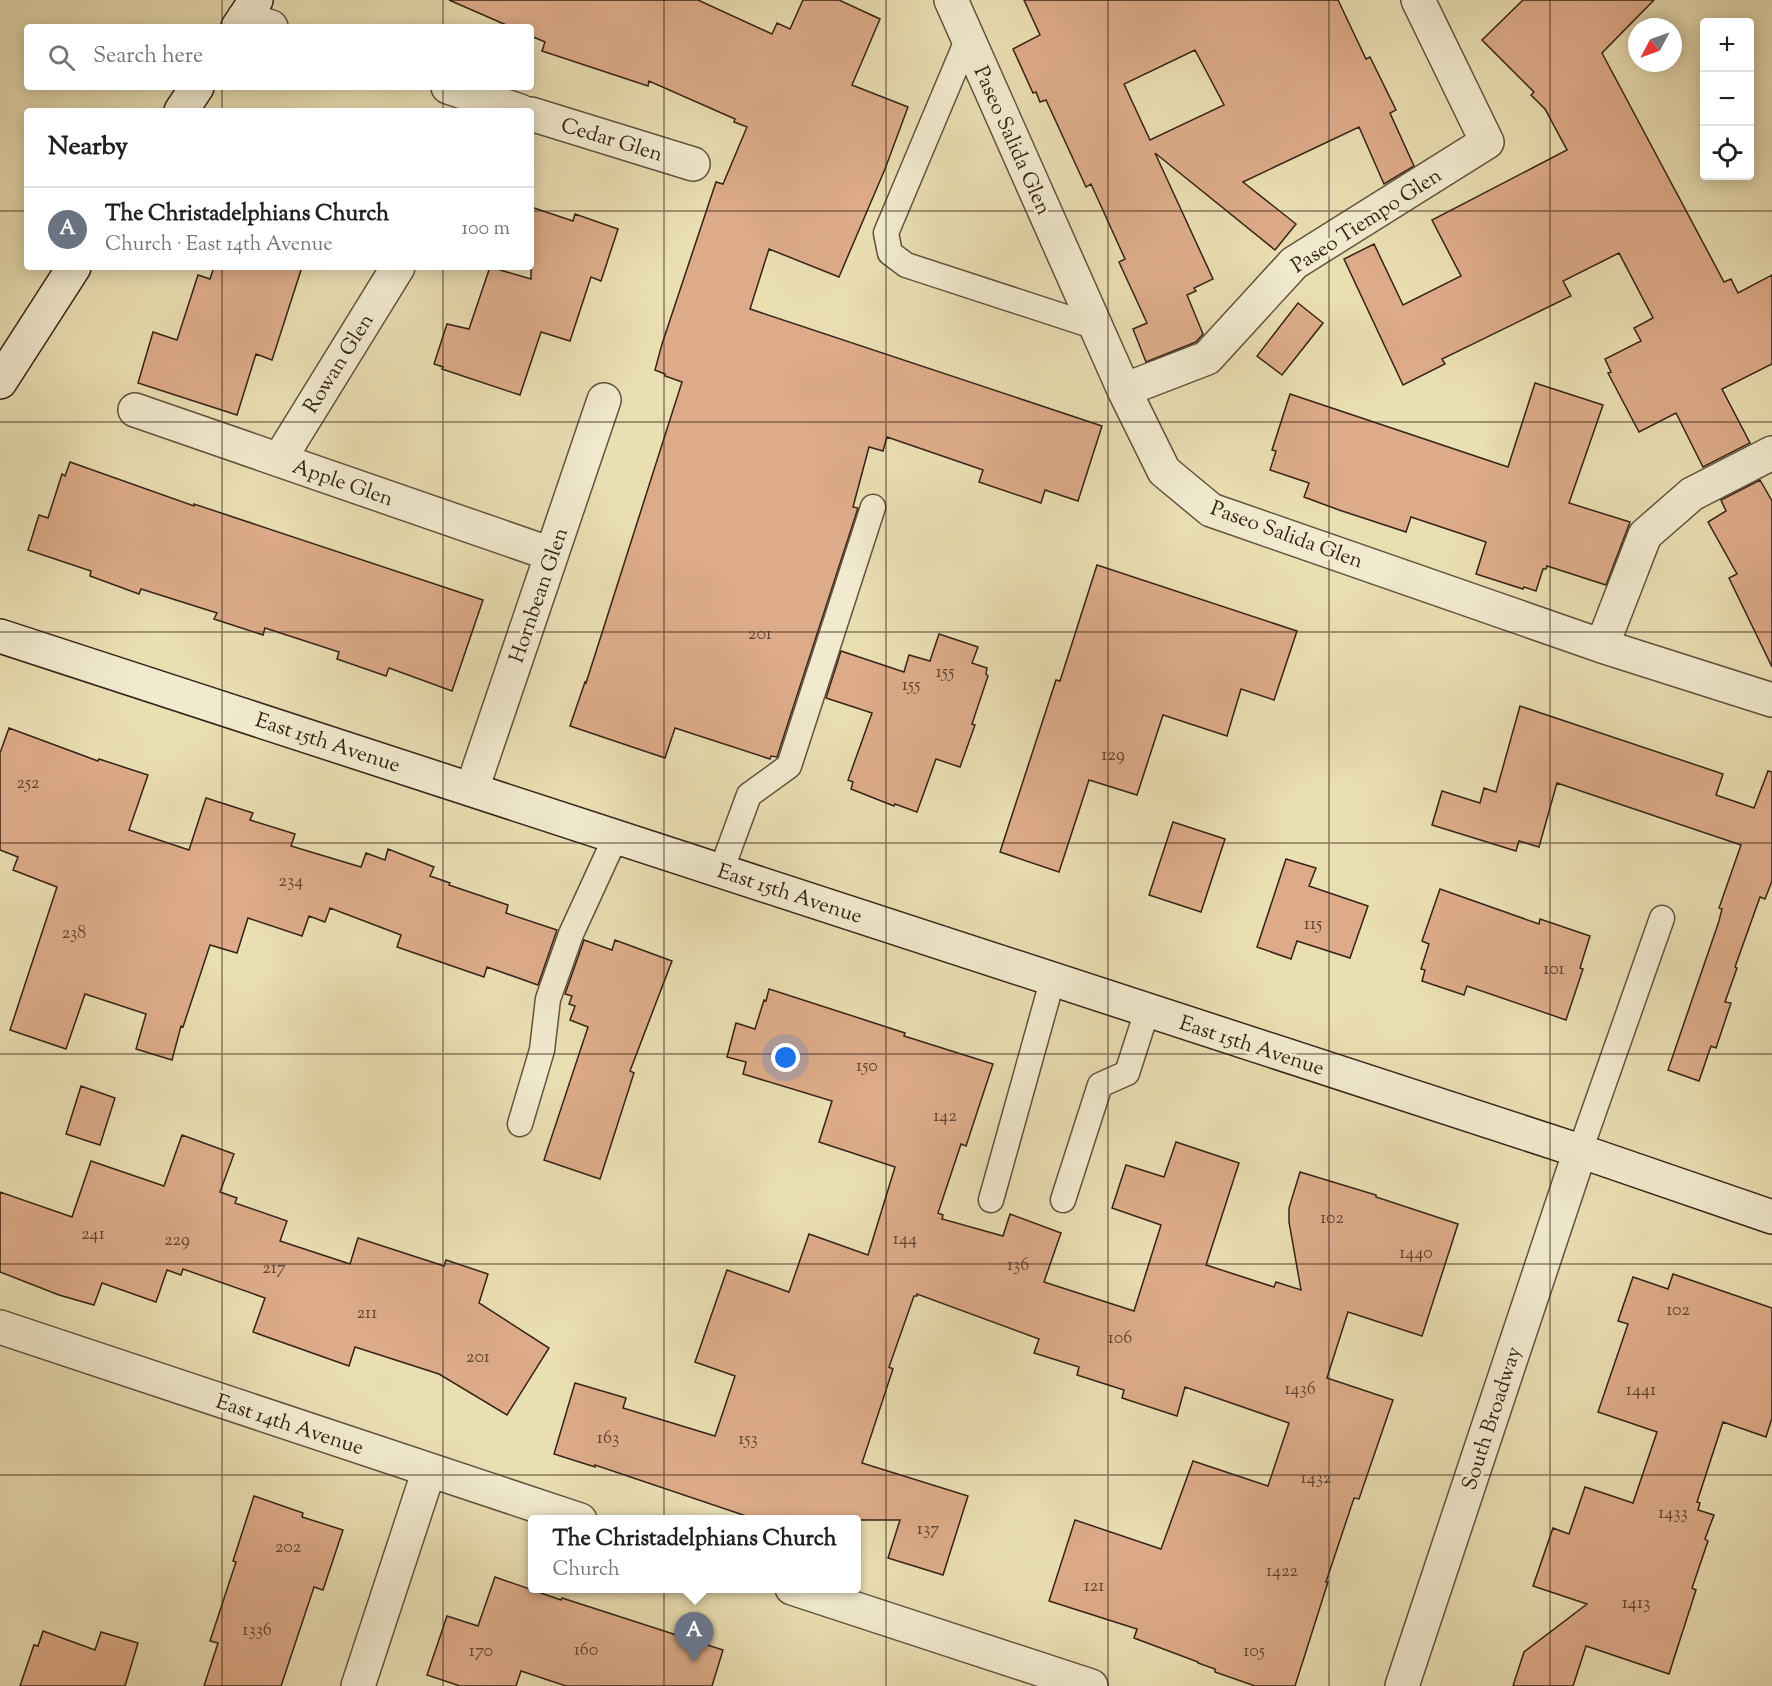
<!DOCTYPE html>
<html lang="en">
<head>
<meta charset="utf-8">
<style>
  :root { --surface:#fff; --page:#f6f6f6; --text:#202124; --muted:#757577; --line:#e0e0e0; --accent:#1a73e8 }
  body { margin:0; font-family:"Sorts Mill Goudy",serif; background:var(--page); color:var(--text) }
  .controls { position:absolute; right:18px; top:18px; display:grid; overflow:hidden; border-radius:6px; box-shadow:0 3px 15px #0003 }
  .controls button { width:54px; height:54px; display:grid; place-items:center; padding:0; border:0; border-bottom:2px solid var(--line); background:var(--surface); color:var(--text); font:30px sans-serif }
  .compass { position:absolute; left:1628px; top:18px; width:54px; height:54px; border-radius:50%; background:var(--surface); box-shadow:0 3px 15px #0003; rotate:229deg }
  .you { position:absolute; left:786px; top:1058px; width:21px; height:21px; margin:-15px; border:4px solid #fff; border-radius:50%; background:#1a73e8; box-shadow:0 0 0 9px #1a73e833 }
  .badge { display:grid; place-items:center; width:39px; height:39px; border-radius:50%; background:var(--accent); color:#fff; font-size:20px; font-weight:700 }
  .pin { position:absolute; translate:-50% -50px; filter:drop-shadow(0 2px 3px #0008) }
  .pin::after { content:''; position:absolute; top:32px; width:21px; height:18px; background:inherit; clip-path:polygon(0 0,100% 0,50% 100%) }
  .popup { position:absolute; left:528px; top:1515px; width:333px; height:78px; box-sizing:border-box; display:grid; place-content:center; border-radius:6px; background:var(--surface); filter:drop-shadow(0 2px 4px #0005); font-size:20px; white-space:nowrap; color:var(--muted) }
  .popup b { font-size:22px; color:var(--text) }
  .popup::after { content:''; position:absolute; left:50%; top:100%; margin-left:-12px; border:12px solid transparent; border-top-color:var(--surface) }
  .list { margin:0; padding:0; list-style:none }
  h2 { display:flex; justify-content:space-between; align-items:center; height:78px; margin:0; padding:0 24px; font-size:26px }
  h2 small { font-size:20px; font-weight:400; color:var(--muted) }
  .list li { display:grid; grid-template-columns:39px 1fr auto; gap:18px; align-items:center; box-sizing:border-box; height:84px; padding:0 24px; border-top:2px solid var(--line) }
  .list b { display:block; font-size:22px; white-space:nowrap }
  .list p { margin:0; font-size:20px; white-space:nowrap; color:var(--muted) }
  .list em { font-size:20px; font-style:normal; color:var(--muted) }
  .icon { flex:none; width:33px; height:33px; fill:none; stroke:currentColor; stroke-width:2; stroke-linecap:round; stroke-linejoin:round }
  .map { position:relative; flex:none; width:1772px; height:1686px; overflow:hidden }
  .search { position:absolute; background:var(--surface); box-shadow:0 3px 15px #0003; left:24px; top:24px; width:510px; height:66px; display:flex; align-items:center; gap:15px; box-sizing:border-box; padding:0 21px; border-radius:6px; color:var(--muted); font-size:22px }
  .panel { position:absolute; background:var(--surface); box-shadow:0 3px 15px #0003; left:24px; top:108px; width:510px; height:162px; border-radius:6px }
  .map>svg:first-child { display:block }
  .building { fill:#ddab89; stroke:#362317; stroke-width:1.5; fill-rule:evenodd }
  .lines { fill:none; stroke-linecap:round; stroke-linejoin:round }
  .lane-casing { stroke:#63523e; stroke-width:27 }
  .street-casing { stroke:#63523e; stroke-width:36 }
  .secondary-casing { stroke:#362317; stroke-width:36 }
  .lane { stroke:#f1eace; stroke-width:24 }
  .street { stroke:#f1eace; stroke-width:33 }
  .secondary { stroke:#f1eace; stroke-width:33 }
  .grid { fill:none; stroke:#362317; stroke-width:1.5; stroke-opacity:0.55 }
  .labels { text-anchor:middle; stroke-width:6; stroke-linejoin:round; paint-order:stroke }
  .number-label { font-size:18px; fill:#604534 }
  .street-label { font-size:21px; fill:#362317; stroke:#f1eace }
</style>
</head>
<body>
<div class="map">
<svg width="1772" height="1686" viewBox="0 0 1772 1686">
  <rect width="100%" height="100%" fill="#eadeb3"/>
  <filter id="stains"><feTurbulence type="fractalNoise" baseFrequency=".00333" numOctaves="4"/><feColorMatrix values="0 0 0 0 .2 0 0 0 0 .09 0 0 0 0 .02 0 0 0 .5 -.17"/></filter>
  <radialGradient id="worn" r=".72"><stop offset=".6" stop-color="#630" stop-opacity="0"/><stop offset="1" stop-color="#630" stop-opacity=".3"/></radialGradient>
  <!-- building -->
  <path class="building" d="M449,0H698L772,34L777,23L790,29L803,0H839L880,19L852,85L908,107L885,169L839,277L769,249L750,309L1102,426L1078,501L1045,490L1041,503L979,482L983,470L887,437L883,451L869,447L853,507L858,508L777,757L771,756L770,759L675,728L665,758L570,726L585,682L586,683L682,382L665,376V374L655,370L662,344L716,182L723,184L747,127L734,122L735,119L649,81L648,86L542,51L545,42L531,36V27H511Z
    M1024,0H1338L1366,59L1370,57L1396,110L1390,113L1414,166L1384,184L1359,127L1243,182L1296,224L1275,250L1155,153L1213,279L1194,288L1196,291L1187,295L1203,334L1196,342L1146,362L1133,329L1147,323L1119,262L1125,259L1091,184L1086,187L1046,100L1040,102L1036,92L1033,93L1013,49L1040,35ZM1195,50L1224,105L1150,140L1124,84Z
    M1523,0H1654L1602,53L1724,282L1731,279L1738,293L1772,275V364L1722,389L1750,443L1703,467L1676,413L1639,432L1608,373L1611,372L1605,359L1641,341L1634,328L1653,318L1619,253L1563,281L1571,296L1442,359L1445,364L1403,385L1344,259L1374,244L1403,305L1461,276L1432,220L1567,150L1545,109L1531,95L1534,92L1482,40Z
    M531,207L573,221L575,214L618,229L601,281L591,277L570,341L541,332L520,395L442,369L443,367L434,364L447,324L469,329L490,267L531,279Z
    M214,267H302L272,360L256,354L237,415L138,383L153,332L177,340L198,275L210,279Z
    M1298,303L1323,323L1282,375L1257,356Z
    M1535,383L1603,405L1569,503L1630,522L1606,585L1547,566L1546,569H1543L1536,591L1524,587L1523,589L1476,574L1486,542L1411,517L1406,532L1339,510L1304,497L1309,483L1270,470L1276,451L1272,450L1290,394L1508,467Z
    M70,462L194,506V504L483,600L452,691L389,668L386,676L337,659L339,652L265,628L263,635L214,619L217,613L141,589L139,594L90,576L91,571L28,550L39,515L48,518L62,474L65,476Z
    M1760,480L1772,501V667L1729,578L1737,574L1708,522L1726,511L1721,500Z
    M1097,565L1297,631L1274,700L1241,689L1227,736L1163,715L1137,795L1089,780L1059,872L1000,852L1056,680L1060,681Z
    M939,634L978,647L972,663L987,668L986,674L988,676L972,724L975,725L960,767L936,759L917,812L895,804L894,806L851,789L853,782L848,780L872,713L826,698L841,651L904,672L909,655L930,661Z
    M1520,706L1723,774L1716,795L1754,808L1768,771L1772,772V881L1765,899L1760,897L1735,967L1737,968L1725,1002L1731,1003L1716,1048L1711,1046L1699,1081L1668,1070L1719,921L1722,909L1719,908L1741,845L1557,783L1539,847L1519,841L1516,851L1432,825L1442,791L1480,803L1484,788L1496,792Z
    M9,728L98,761L99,759L148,775L129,830L189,850L206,798L253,813L250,820L295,834L291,846L361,867L366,853L385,860L388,849L434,867L430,876L450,883L449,885L508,905L506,913L557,930L538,985L487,967L484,977L397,947L401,935L330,908L325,922L309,916L302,936L248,918L237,953L210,945L183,1027L181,1026L172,1060L136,1049L146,1014L85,994L66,1049L10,1030L57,887L13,870L18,857L0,850V753Z
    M1173,822L1225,839L1201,912L1149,895Z
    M1286,859L1316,868L1309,886L1368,906L1350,958L1297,941L1291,959L1257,947Z
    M1440,889L1539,924L1540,919L1590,936L1580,968L1583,969L1566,1020L1467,986L1464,995L1422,981L1425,970L1421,969L1429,944L1422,941Z
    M584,940L612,950L615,940L672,961L630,1071L634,1073L600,1179L544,1160L588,1027L570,1020L575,1006L569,1004L572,996L565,994Z
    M769,989L862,1019L905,1033L904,1036L993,1064L966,1146L961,1144L938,1213L943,1215L942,1219L1003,1236L1010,1214L1061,1233L1044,1282L1134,1311L1161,1225L1112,1208L1126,1165L1164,1177L1176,1142L1239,1163L1206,1265L1274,1287L1276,1282L1301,1290L1289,1222V1208L1300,1172L1376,1195V1197L1458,1224L1422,1336L1348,1312L1327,1378L1393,1400L1359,1499L1354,1498L1326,1582H1328L1295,1686H1255L1215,1672V1669L1198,1663V1662L1134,1638L1137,1629L1049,1601L1075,1520L1161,1549L1193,1461L1268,1486L1289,1423L1185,1387L1177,1416L1122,1398L1124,1390L1077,1375L1079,1367L1034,1353L1039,1339L917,1294V1296H914L889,1367L893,1369L862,1463L968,1496L943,1575L888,1558L900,1520H758L595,1465V1467L554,1454L575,1383L626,1398L623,1408L715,1436L735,1376L695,1362L727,1270L789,1292L809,1234L868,1255L895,1167L819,1142L832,1101L743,1074L746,1062L727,1057L736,1023L755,1029L764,1000L766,1001Z
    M81,1086L115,1098L100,1145L66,1134Z
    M182,1135L234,1154L220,1192L237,1198L235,1203L287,1221L280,1241L350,1264L358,1238L444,1266L446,1260L488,1274L479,1303L549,1348L507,1415L439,1374L355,1347L349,1366L253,1332L265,1298L183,1269L181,1275L167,1270L156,1302L102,1283L94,1305L59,1295L0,1272V1192L72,1217L91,1161L164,1186Z
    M1673,1274L1772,1308V1418L1766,1437L1723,1422L1697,1502L1700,1503L1698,1510L1714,1515L1705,1539L1708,1541L1692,1588L1696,1590L1669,1674L1586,1646L1573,1686H1513L1524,1652L1587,1604L1533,1586L1553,1528L1569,1534L1585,1487L1633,1503L1657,1432L1598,1412L1628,1324L1618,1321L1633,1277L1668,1289Z
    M254,1496L303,1513L302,1517L343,1530L323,1590L314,1587L281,1686H204L218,1643L210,1641L236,1562L233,1561Z
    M495,1577L561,1600L562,1598L723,1650L712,1686H566L521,1671L516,1686H460L427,1675L447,1616L478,1626Z
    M43,1631L95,1650L101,1632L138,1643L125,1686H20L34,1645L38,1646Z"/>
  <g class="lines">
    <defs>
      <path id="lane" d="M968,38L886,233L890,253L906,265L1096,327
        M721,871L749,795L789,766L873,507
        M520,1124L542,1050L548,999L571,934L616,836
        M1580,1151L1662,918
        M991,1200L1053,978
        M1063,1200L1100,1085L1127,1073L1147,1011"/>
      <path id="street" d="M951,0L1124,390L1164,471L1211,510L1602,646L1772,700
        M244,18L271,27
        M448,87L520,111
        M531,114L693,164
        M1124,390L1207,358L1294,263L1487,142L1418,0
        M135,410L551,554
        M279,460L398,267
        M1602,646L1645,535L1692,494L1772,453
        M472,789L604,400
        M0,1327L580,1520
        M792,1588L1091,1686
        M358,1686L429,1470
        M1402,1686L1580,1151"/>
      <path id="secondary" d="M238,27L256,0
        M181,111L197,87
        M0,382L74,267
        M0,636L1580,1151L1772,1217"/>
    </defs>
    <!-- lane casing -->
    <use href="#lane" class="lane-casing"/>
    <!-- street casing -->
    <use href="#street" class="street-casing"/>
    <!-- secondary casing -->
    <use href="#secondary" class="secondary-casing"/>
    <!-- lane -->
    <use href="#lane" class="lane"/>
    <!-- street -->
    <use href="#street" class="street"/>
    <!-- secondary -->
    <use href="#secondary" class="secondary"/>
  </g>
  <!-- grid -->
  <path class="grid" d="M222,0V27M443,0V27M664,0V1686M886,0V1686M1108,0V1686M1329,0V1686M1550,0V1686M222,87V111M443,87V111M0,211H27M531,211H1772M222,267V1686M443,267V1686M0,422H1772M0,632H1772M0,843H1772M0,1054H1772M0,1264H1772M0,1475H1772"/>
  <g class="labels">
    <!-- number labels -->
    <g class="number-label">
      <text x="760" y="639">201</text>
      <text x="945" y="677">155</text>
      <text x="911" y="690">155</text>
      <text x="1113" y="760">129</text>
      <text x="28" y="788">252</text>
      <text x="291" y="886">234</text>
      <text x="1313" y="929">115</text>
      <text x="74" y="938">238</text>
      <text x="1554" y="974">101</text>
      <text x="867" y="1071">150</text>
      <text x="945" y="1121">142</text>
      <text x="1332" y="1223">102</text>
      <text x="93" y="1239">241</text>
      <text x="905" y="1244">144</text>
      <text x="177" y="1245">229</text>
      <text x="1416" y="1258">1440</text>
      <text x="1018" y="1270">136</text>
      <text x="274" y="1273">217</text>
      <text x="1678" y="1315">102</text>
      <text x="367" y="1318">211</text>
      <text x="1120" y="1343">106</text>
      <text x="478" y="1362">201</text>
      <text x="1300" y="1394">1436</text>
      <text x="1641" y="1395">1441</text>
      <text x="608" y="1443">163</text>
      <text x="748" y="1444">153</text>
      <text x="1316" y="1483">1432</text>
      <text x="1673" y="1518">1433</text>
      <text x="928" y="1534">137</text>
      <text x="288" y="1552">202</text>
      <text x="1282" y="1576">1422</text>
      <text x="1094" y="1591">121</text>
      <text x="1636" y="1608">1413</text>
      <text x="257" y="1635">1336</text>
      <text x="586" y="1655">160</text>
      <text x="481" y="1656">170</text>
      <text x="1254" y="1656">105</text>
    </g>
    <!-- street labels -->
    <g class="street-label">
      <text transform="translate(612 139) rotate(17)" y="7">Cedar Glen</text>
      <text transform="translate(1013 140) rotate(66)" y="7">Paseo Salida Glen</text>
      <text transform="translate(1366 220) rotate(-33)" y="7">Paseo Tiempo Glen</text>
      <text transform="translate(338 363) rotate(-58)" y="7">Rowan Glen</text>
      <text transform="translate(343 482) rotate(19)" y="7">Apple Glen</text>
      <text transform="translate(1287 534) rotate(20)" y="7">Paseo Salida Glen</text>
      <text transform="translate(538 595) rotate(-71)" y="7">Hornbean Glen</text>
      <text transform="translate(328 742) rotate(18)" y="7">East 15th Avenue</text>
      <text transform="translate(790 893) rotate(18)" y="7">East 15th Avenue</text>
      <text transform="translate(1252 1045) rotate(18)" y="7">East 15th Avenue</text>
      <text transform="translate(1491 1418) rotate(-72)" y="7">South Broadway</text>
      <text transform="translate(290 1424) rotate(18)" y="7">East 14th Avenue</text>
    </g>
  </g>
  <rect width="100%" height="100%" filter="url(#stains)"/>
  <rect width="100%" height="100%" fill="url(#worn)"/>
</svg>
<div class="controls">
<button>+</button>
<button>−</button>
<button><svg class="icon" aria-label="locate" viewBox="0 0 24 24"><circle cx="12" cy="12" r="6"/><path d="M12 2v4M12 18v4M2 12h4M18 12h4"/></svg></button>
</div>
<svg class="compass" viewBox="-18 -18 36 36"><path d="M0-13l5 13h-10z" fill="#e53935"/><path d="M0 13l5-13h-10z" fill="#757577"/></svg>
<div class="you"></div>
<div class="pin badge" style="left:694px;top:1662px;background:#6b7280">A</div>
<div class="popup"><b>The Christadelphians Church</b>Church</div>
<div class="search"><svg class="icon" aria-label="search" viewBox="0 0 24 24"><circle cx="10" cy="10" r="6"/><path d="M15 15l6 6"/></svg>Search here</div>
<section class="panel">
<h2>Nearby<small></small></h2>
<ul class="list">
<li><span class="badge" style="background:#6b7280">A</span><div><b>The Christadelphians Church</b><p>Church · East 14th Avenue</p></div><em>100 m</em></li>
</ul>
</section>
</div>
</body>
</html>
